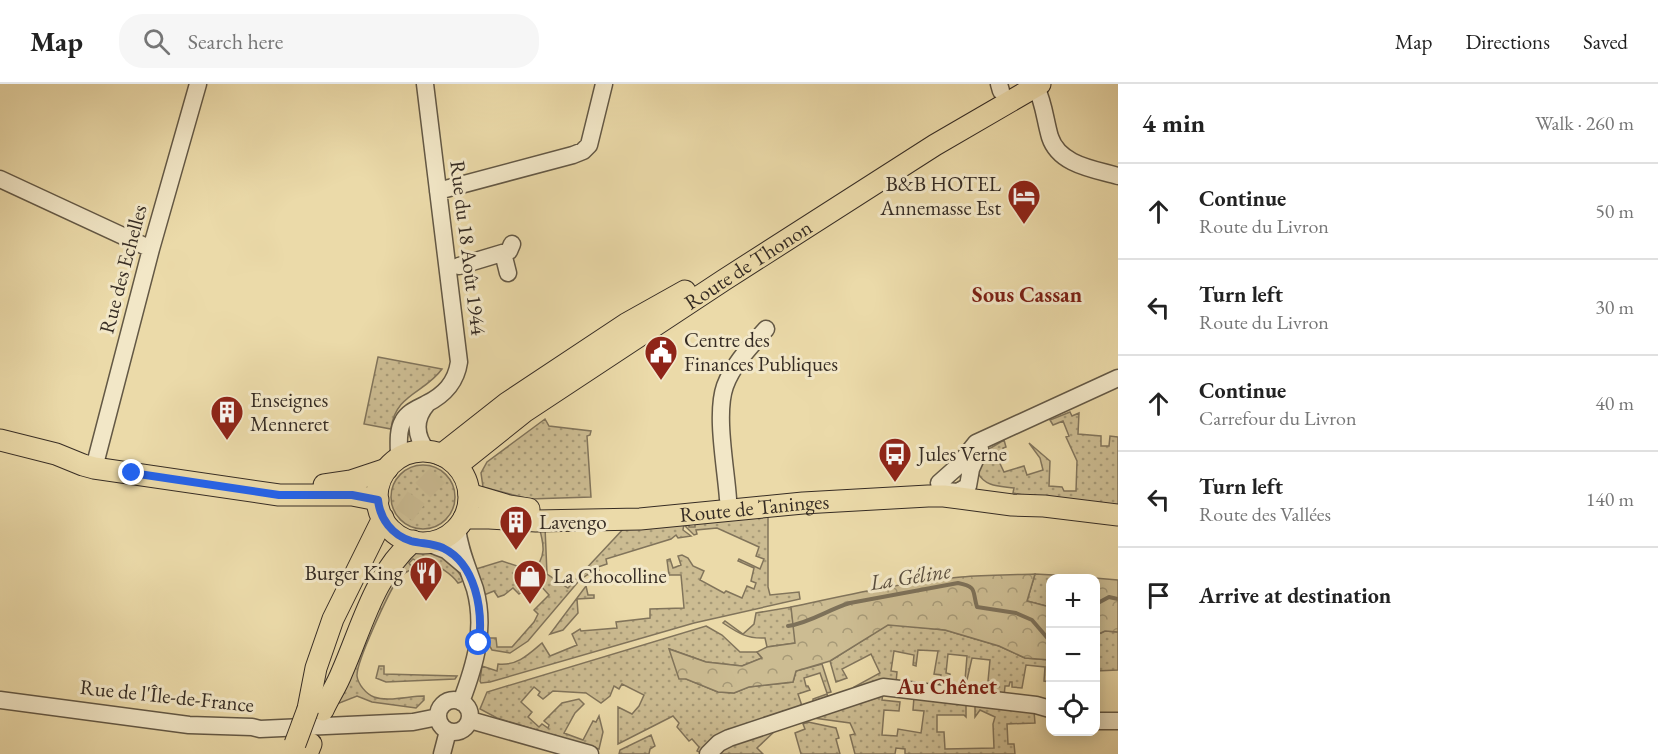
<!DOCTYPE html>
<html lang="en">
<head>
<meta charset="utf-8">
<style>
  :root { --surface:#fff; --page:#f6f6f6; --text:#222; --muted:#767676; --line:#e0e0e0 }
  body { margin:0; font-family:"EB Garamond",serif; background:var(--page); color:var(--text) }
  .controls { position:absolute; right:18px; bottom:18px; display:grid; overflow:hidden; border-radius:12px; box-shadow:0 3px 15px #0003 }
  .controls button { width:54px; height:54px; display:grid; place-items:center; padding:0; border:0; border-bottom:2px solid var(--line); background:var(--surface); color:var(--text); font:30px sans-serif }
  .stop { position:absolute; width:18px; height:18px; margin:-14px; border:4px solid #2563eb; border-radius:50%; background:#fff }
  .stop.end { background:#2563eb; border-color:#fff; box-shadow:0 2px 6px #0008 }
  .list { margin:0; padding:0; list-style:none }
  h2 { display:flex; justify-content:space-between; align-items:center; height:78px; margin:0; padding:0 24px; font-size:26px }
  h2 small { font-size:20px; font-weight:400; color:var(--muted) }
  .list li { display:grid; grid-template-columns:39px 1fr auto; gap:18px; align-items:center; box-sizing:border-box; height:96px; padding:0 24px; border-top:2px solid var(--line) }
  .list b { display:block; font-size:22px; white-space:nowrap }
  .list p { margin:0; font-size:20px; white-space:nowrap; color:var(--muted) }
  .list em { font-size:20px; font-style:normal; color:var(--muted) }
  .icon { flex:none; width:33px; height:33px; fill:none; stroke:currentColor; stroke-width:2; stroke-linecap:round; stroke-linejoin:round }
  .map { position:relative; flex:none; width:1118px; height:670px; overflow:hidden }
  header { display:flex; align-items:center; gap:36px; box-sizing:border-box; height:84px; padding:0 30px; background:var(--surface); border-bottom:2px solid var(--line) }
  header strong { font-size:28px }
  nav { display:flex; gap:33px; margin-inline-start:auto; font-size:21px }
  .search { width:420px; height:54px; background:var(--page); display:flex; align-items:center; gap:15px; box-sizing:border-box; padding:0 21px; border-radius:24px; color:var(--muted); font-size:22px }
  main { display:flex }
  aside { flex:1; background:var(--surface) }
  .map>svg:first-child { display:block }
  .green { fill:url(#green-dots); stroke:#81745b; stroke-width:1.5 }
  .forest { fill:url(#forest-crowns); stroke:#81745b; stroke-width:1.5 }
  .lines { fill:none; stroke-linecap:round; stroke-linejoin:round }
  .stream { stroke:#7d7159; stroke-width:4 }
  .major-tunnel { stroke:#c7b78e; stroke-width:21; stroke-dasharray:21 10; stroke-linecap:butt }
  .minor-casing { stroke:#635845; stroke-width:19 }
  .major-casing { stroke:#362c24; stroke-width:23 }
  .minor { stroke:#f2e7c7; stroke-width:16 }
  .major { stroke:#ebdaa9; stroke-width:21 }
  .major-bridge-casing { stroke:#362c24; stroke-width:23; stroke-linecap:butt }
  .major-bridge { stroke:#ebdaa9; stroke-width:21 }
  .route { stroke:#2563eb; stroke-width:8 }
  .labels { text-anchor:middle; stroke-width:6; stroke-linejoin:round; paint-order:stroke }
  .poi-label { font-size:21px; fill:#362c24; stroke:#f2e7c7; text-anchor:start }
  .street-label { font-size:21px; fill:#362c24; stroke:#f2e7c7 }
  .neighbourhood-label { font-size:22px; font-weight:bold; fill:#7a1f14; stroke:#f2e7c7 }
  .water-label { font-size:22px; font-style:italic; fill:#5a4e3e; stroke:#f2e7c7 }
</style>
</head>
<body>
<header>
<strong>Map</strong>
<div class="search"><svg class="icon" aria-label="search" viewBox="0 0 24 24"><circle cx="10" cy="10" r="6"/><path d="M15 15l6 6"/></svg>Search here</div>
<nav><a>Map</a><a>Directions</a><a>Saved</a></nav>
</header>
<main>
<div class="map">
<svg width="1118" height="670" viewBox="0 0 1118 670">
  <defs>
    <pattern id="green-dots" width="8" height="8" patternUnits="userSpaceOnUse" patternTransform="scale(1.5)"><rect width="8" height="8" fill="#ccbc92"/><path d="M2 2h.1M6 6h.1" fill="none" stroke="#a69977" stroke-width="1.8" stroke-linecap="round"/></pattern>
    <pattern id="forest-crowns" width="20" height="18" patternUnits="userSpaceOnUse" patternTransform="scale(1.5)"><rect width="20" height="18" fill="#ccbc92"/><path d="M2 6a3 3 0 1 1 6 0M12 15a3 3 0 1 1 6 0" fill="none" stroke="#a69977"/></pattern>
  </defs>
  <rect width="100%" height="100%" fill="#ebdaa9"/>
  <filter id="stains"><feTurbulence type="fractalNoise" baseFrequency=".00333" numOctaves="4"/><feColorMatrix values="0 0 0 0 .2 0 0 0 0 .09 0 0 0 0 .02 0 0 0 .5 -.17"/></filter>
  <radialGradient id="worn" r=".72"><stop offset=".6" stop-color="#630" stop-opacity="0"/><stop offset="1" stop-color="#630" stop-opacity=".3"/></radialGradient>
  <!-- green -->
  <path class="green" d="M378,273L442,285C425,309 395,310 391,345L364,340Z
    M1070,328L1072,332L1079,329L1078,350L1101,352V362H1109L1110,352L1118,353V424L1048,416L1013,409L1014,404C1000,402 985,403 978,389L984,368L1004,356L1006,363L1003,364V366L995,369L1004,388L1024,382L1027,391L1043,386L1040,374L1029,359L1050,377L1049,402L1062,403L1064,407H1076L1077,377L1066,353L1069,352L1063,337L1053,341L1050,336Z
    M545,335L549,342L591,347L590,351L587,352L591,413L529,415L483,403L481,389L487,378Z
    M391 413a32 32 0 1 1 64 0a32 32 0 1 1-64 0Z
    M768,431V503L770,511L799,508L800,515L694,539L490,598L481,599L480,597L482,582L497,587L498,580C517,582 528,571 542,559L550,572L577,561L572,550L580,545L581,547L617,544L616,538L650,534V525L684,524L681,491H669L667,476L670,475L673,484L681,481L678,472L682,471L688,474L693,482L704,487L700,496L724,509L726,507L742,514L747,502L754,505L756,499L751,497L754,484L738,477L739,475L760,485L764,475L756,472L759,463L717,444L696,446L697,450L694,451L685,442L689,441V443H695V438Z
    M684,439L683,446L691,452L678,454L676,451L671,455L606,475L607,480L598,483L599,487L587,491L578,498L528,557L510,569L492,566L489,561V554H496L497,563H512L534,538L538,530L534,526L549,511L540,501L532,510L529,506L525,505L519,510L513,504L504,511L498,513L494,507L484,511L476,485L502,477L532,487C547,474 544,460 539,443H545L547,490L568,504L626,442Z
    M426,467C442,470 455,480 463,496L461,498L458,499C451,488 441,486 433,477L428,480L425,477L421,479L418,476L416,477L413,475L409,479L413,485C408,487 401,490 398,495C389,508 356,578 357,592C358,600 366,610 374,613C388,618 409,612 424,612V616L416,624L372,618L357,612L337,620L379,517L410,470Z
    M1035,490L1071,492V494H1050V523L1027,517Z
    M586,502L588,511H594V514L577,515L578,529L563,546L550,550Z
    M791,523L796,559L767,563L765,554C747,555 738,549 723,539L725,537L743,550L754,540L756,529Z
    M888,540L945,546L999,562L1025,574L1050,576V616L1049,617L1050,598L1044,597L1045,583L1026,581L1022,604L1012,603V598H1010L1009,602H1005L1004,613L994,612L996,598L988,597L990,576L972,574L967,596H965L967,572L948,570L946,589L950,590V606L939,604L941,591L934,590L938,567L918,566L916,582L913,581L914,571L894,567L891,587L897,588L896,599L855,606L854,603L880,589L871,570L842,585L847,594L836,598L830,577Z
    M706,542L722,551L740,568H757L762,574L742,582L706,578L670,565L686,595L718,608L734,609L748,603L793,598L796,587L822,580L831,608L827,609L820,589L804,594L806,602H808L810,606L798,610L802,622L813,618V615L827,610L829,616L701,669L697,667L699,663L692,655L689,657L677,643L679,639L673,632L618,660V623L632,630L639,622L644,611L622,600L619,605L614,602L610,612L601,619L586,609L553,607L543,615L538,611L540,608L534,603L521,618L532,628L528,633L539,643L542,640L548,644L549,641L544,637L562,619L579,615L584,620L575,629L564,649L583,656L593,637L596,638L599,632L603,648L599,665L497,634L480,625L487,608Z
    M1105,547L1118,548V586L1096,587V551Z
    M379,582H384V590L457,592L455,595L386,598L376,594Z
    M883,609L882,616L900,618L899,627L884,626L882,651L897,652L898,645L921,649L924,627L913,626L914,613L966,619V633L964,631H937V648H944L945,665L994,664L993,640L995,633L980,626L975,633V622L1034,627L1035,639L1007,640L1008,660H1014L1015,670H905V665L896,664L895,670H855L850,651L855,650L850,639L806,633Z
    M808,638L836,644L839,654L836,655L840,670H801L795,649L805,645L803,640Z
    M776,646L757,664L763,670H717L726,663Z
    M651,651L655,662L650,665L649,670H619L620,666Z"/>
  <!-- forest -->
  <path class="forest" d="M1035,490L1027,517L1050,523V576L1025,574L999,562L945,546L888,541L830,577L796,587L793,598L749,603L734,609L718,608L686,595H679L669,565L706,578L742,582L762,574L757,568L767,563L795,559L791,523C847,511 903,498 961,493C985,491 1010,491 1035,490Z
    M1071,492L1118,496V548L1105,547L1096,551V494H1071Z"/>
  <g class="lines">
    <!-- stream -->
    <path class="stream" d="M1096,520L1109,513L1118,515
      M788,542C810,539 829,525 850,519L958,499C978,503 972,507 977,523L1016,529L1032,536L1050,557"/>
    <!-- major-tunnel -->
    <path class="major-tunnel" d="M386,456L419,410L459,370"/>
    <defs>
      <path id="minor" d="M999,0L1001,7
        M1036,3C1044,19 1045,36 1050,53C1059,81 1094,85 1118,92
        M0,95L151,165
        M438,107L573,71L583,67L589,61L604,0
        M503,169L508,189
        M459,182L509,167L512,160
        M427,320C414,335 415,352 427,367
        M399,374C399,362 397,347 403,337C408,328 417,325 426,320C444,311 456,299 459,278L425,0
        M94,384L151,165L198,0
        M939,399L957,383L976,359L1118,294
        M945,407L958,408L968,402L971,385L980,365
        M728,415C726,384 715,330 725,302C733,280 751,262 766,245
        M457,443C459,465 468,484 475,505C486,545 475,581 461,618
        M425,458L446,466L465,482
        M0,616L189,641L252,643L260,645L413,638L438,633
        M438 632a16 16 0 1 1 32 0a16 16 0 1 1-32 0Z
        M470,636L590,670
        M1096,637H1118
        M442,670L448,647
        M708,670L719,659L729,654L883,603L1036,621L1050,625"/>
      <g id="major">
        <path d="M0,356L56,370L83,381L94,384L279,411H352L378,416"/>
        <circle cx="423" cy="413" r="46"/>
        <path d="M441,371L507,319L626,240L685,207"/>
        <path id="s1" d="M464,376L524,328L724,196L935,61L1040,0"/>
        <path d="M324,401L351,397L387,385"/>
        <path d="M469,410L509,422L529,425"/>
        <path id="s2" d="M464,434H489L536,437L640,435L803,419L928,412H944L1012,421L1044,422L1118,431"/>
        <path d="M308,625L316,584L333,535L383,434"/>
        <path d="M323,626C329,613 337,601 342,588C362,543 374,491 413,457"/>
        <path d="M307,670L311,660"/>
      </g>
    </defs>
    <!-- minor casing -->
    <use href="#minor" class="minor-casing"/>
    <!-- major casing -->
    <use href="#major" class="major-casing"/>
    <!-- minor -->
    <use href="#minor" class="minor"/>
    <!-- major -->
    <use href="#major" class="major"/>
    <defs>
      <path id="major-bridge" d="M295,660L308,625"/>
    </defs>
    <!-- major-bridge casing -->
    <use href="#major-bridge" class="major-bridge-casing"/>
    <!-- major-bridge -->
    <use href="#major-bridge" class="major-bridge"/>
  </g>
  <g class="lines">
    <!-- route -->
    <path class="route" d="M132,389L279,411H352L378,416C380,435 392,451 411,457C422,460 432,459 443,464C476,480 483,526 479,559"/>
  </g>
  <!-- icons -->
  <defs>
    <symbol id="hotel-pin" viewBox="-11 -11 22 30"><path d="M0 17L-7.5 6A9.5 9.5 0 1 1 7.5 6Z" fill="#8f2418" stroke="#f2e7c7"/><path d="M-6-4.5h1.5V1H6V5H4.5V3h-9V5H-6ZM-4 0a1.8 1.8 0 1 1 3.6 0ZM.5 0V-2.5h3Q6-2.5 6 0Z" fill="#fff"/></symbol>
    <symbol id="civic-pin" viewBox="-11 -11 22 30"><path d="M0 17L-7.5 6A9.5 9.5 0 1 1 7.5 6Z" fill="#8f2418" stroke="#f2e7c7"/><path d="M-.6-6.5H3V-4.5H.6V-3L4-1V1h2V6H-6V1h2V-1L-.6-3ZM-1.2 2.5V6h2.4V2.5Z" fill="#fff"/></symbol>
    <symbol id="building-pin" viewBox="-11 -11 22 30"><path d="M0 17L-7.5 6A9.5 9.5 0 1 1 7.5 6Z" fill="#8f2418" stroke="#f2e7c7"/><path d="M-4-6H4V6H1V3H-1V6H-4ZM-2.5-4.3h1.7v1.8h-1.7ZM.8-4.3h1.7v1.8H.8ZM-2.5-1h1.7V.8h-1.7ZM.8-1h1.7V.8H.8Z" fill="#fff"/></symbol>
    <symbol id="bus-pin" viewBox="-11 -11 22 30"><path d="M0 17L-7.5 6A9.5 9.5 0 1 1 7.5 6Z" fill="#8f2418" stroke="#f2e7c7"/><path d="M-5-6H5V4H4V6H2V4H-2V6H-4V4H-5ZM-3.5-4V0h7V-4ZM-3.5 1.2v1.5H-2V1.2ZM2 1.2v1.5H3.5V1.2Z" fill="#fff"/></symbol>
    <symbol id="restaurant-pin" viewBox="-11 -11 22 30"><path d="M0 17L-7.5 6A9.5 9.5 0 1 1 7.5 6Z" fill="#8f2418" stroke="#f2e7c7"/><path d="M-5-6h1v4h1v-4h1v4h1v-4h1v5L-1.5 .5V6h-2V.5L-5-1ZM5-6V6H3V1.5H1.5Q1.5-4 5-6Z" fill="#fff"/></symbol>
    <symbol id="shop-pin" viewBox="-11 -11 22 30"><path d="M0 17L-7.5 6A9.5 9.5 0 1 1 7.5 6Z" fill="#8f2418" stroke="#f2e7c7"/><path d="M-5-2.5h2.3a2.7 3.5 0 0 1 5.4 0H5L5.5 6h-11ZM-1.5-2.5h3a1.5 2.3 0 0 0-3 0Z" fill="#fff"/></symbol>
  </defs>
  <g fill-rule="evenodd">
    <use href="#hotel-pin" x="1005" y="93" width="38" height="52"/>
    <use href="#civic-pin" x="642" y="249" width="38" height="52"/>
    <use href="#building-pin" x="208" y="309" width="38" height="52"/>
    <use href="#bus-pin" x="876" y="351" width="38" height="52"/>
    <use href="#building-pin" x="497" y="419" width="38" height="52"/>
    <use href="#restaurant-pin" x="407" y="470" width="38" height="52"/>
    <use href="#shop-pin" x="511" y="473" width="38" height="52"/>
  </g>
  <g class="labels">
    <!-- poi labels -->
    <g class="poi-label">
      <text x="1001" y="107" text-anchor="end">B&amp;B HOTEL<tspan x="1001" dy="24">Annemasse Est</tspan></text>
      <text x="684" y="263">Centre des<tspan x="684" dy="24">Finances Publiques</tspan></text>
      <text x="250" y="323">Enseignes<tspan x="250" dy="24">Menneret</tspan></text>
      <text x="918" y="377">Jules Verne</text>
      <text x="539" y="445">Lavengo</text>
      <text x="403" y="496" text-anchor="end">Burger King</text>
      <text x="553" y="499">La Chocolline</text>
    </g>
    <!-- street labels -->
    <g class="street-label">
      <text transform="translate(468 164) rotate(83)" y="7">Rue du 18 Août 1944</text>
      <text dy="7" stroke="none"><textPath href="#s1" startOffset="345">Route de Thonon</textPath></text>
      <text transform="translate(123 185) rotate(-75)" y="7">Rue des Echelles</text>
      <text dy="7" stroke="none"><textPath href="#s2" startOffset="291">Route de Taninges</textPath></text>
      <text transform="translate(167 612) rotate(6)" y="7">Rue de l'Île-de-France</text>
    </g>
    <!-- neighbourhood labels -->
    <g class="neighbourhood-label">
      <text x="1027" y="218">Sous Cassan</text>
      <text x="947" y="610">Au Chênet</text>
    </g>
    <!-- water labels -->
    <g class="water-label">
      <text transform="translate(910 492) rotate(-9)" y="8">La Géline</text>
    </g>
  </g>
  <rect width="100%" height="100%" filter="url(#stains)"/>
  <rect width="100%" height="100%" fill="url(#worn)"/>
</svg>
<div class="controls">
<button>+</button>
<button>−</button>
<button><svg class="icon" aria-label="locate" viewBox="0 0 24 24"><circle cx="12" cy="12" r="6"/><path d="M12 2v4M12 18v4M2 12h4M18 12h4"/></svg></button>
</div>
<div class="stop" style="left:479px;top:559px"></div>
<div class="stop end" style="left:132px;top:389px"></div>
</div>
<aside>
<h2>4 min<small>Walk · 260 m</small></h2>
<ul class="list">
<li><svg class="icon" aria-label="ahead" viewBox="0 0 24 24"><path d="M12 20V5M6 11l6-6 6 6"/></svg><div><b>Continue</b><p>Route du Livron</p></div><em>50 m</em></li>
<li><svg class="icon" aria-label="left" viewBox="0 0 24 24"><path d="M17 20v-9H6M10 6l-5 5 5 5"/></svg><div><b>Turn left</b><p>Route du Livron</p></div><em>30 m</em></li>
<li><svg class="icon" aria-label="ahead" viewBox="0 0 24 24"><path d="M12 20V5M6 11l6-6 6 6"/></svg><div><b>Continue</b><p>Carrefour du Livron</p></div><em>40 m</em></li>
<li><svg class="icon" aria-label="left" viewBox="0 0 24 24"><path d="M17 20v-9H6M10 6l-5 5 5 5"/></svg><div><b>Turn left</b><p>Route des Vallées</p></div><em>140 m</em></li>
<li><svg class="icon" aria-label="arrive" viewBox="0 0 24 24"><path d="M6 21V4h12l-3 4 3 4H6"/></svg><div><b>Arrive at destination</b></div></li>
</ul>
</aside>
</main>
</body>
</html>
